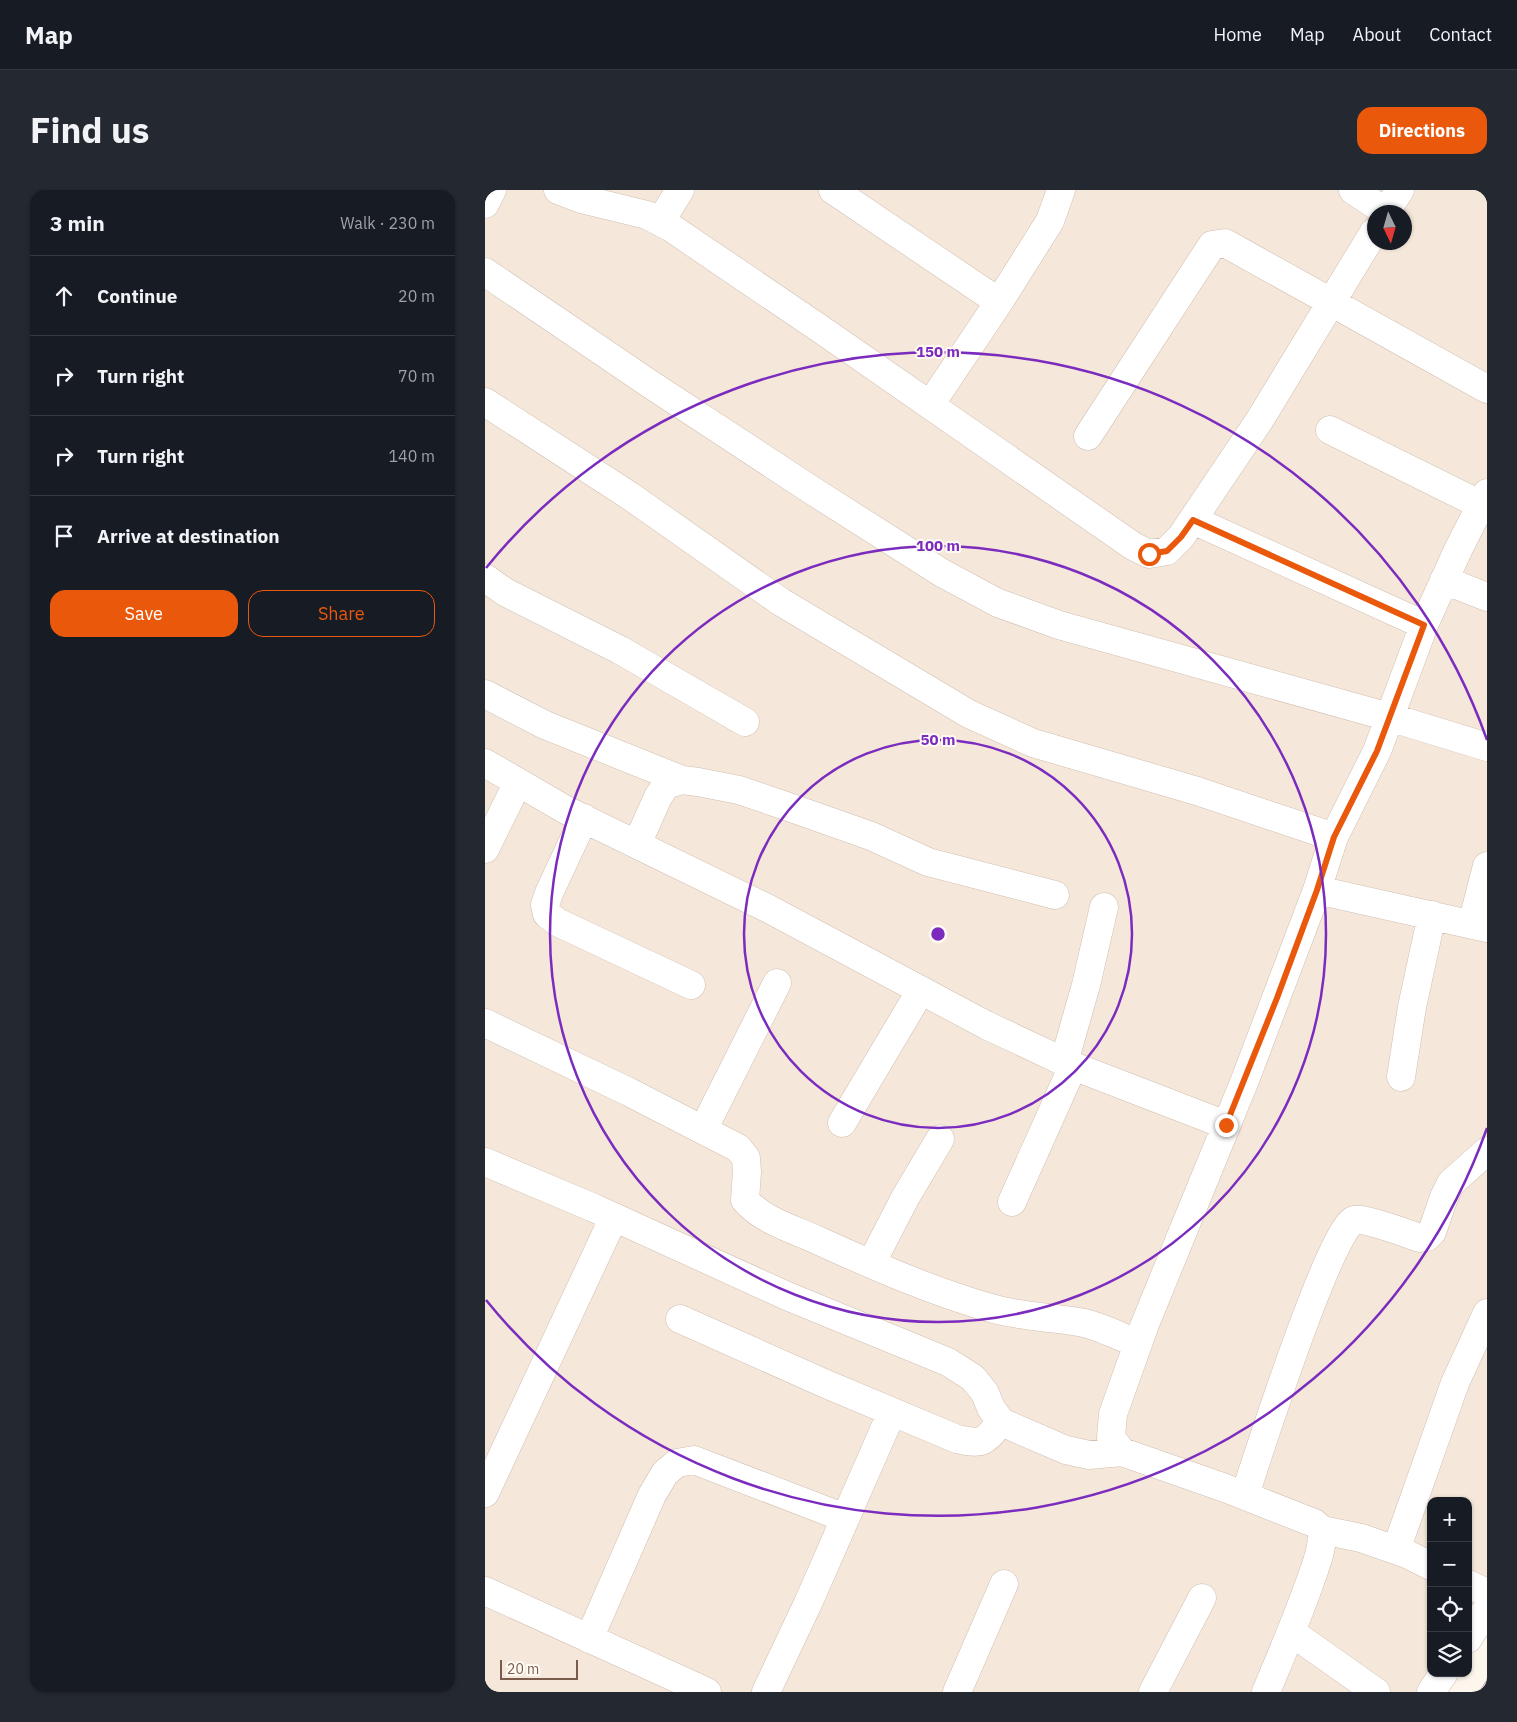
<!DOCTYPE html>
<html lang="en">
<head>
<meta charset="utf-8">
<style>
  :root { --surface:#171b24; --page:#242831; --text:#f1f3f6; --muted:#9ea1a6; --line:#363941; --accent:#ea580c }
  body { margin:0; font-family:"IBM Plex Sans",sans-serif; background:var(--page); color:var(--text) }
  .controls { position:absolute; right:15px; bottom:15px; display:grid; overflow:hidden; border-radius:10px; box-shadow:0 1px 4px #0004 }
  .controls button { width:45px; height:45px; display:grid; place-items:center; padding:0; border:0; border-bottom:1px solid var(--line); background:var(--surface); color:var(--text); font:25px sans-serif }
  .compass { position:absolute; left:882px; top:15px; width:45px; height:45px; border-radius:50%; background:var(--surface); box-shadow:0 1px 4px #0004; rotate:175deg }
  .scale { position:absolute; left:15px; bottom:12px; width:78px; box-sizing:border-box; padding-left:5px; border:2px solid #7a5c4d; border-top:0; font-size:14px; line-height:18px; white-space:nowrap; color:#7a5c4d; -webkit-text-stroke:4px #fffaf3; paint-order:stroke }
  .stop { position:absolute; width:15px; height:15px; margin:-11px; border:4px solid #ea580c; border-radius:50%; background:#fff }
  .stop.end { background:#ea580c; border-color:#fff; box-shadow:0 1px 5px #0008 }
  .list { margin:0; padding:0; list-style:none }
  h2 { display:flex; justify-content:space-between; align-items:center; height:65px; margin:0; padding:0 20px; font-size:21px }
  h2 small { font-size:16px; font-weight:400; color:var(--muted) }
  .list li { display:grid; grid-template-columns:32px 1fr auto; gap:15px; align-items:center; box-sizing:border-box; height:80px; padding:0 20px; border-top:1px solid var(--line) }
  .list b { display:block; font-size:19px; white-space:nowrap }
  .list em { font-size:16px; font-style:normal; color:var(--muted) }
  .actions { display:flex; gap:10px; padding:15px 20px }
  .actions a { flex:1; padding:11px 0; border:1px solid var(--accent); border-radius:15px; text-align:center; font-size:18px; color:var(--accent) }
  .actions .main { background:var(--accent); color:#fff }
  .icon { flex:none; width:28px; height:28px; fill:none; stroke:currentColor; stroke-width:2; stroke-linecap:round; stroke-linejoin:round }
  .map { position:relative; flex:none; width:1002px; height:1502px; overflow:hidden; border-radius:15px }
  header { display:flex; align-items:center; gap:30px; box-sizing:border-box; height:70px; padding:0 25px; background:var(--surface); border-bottom:1px solid var(--line) }
  header strong { font-size:24px }
  nav { display:flex; gap:28px; margin-inline-start:auto; font-size:18px }
  .intro { display:flex; align-items:center; justify-content:space-between; box-sizing:border-box; height:120px; padding:0 30px }
  h1 { margin:0; font-size:35px }
  .button { padding:12px 22px; border-radius:15px; background:var(--accent); color:#fff; font-size:18px; font-weight:700 }
  main { display:flex; gap:30px; padding:0 30px }
  aside { flex:1; background:var(--surface); border-radius:15px; box-shadow:0 1px 4px #0004 }
  .map>svg:first-child { display:block }
  .residential { fill:#f5e8da; fill-rule:evenodd }
  .lines { fill:none; stroke-linecap:round; stroke-linejoin:round }
  .minor-casing { stroke:#d1beb0; stroke-width:29 }
  .minor { stroke:#fff; stroke-width:28 }
  .rail-casing { stroke:#b9a8c9; stroke-width:5.5 }
  .rail { stroke:#fffaf3; stroke-width:4; stroke-dasharray:11; stroke-linecap:butt }
  .route { stroke:#ea580c; stroke-width:6 }
  .ring { fill:none; stroke:#7b2cbf; stroke-width:2.5 }
  .centre { fill:#7b2cbf; stroke:#fffaf3; stroke-width:2.5 }
  .ring-label { font-size:15px; text-anchor:middle; font-weight:bold; fill:#7b2cbf; stroke:#fffaf3; stroke-width:4; stroke-linejoin:round; paint-order:stroke }
</style>
</head>
<body>
<header>
<strong>Map</strong>
<nav><a>Home</a><a>Map</a><a>About</a><a>Contact</a></nav>
</header>
<div class="intro"><h1>Find us</h1><a class="button">Directions</a></div>
<main>
<aside>
<h2>3 min<small>Walk · 230 m</small></h2>
<ul class="list">
<li><svg class="icon" aria-label="ahead" viewBox="0 0 24 24"><path d="M12 20V5M6 11l6-6 6 6"/></svg><div><b>Continue</b></div><em>20 m</em></li>
<li><svg class="icon" aria-label="right" viewBox="0 0 24 24"><path d="M7 20v-9h11M14 6l5 5-5 5"/></svg><div><b>Turn right</b></div><em>70 m</em></li>
<li><svg class="icon" aria-label="right" viewBox="0 0 24 24"><path d="M7 20v-9h11M14 6l5 5-5 5"/></svg><div><b>Turn right</b></div><em>140 m</em></li>
<li><svg class="icon" aria-label="arrive" viewBox="0 0 24 24"><path d="M6 21V4h12l-3 4 3 4H6"/></svg><div><b>Arrive at destination</b></div></li>
</ul>
<div class="actions"><a class="main">Save</a><a>Share</a></div>
</aside>
<div class="map">
<svg width="1002" height="1502" viewBox="0 0 1002 1502">
  <rect width="100%" height="100%" fill="#fdf6ec"/>
  <!-- residential -->
  <path class="residential" d="M0,0H1002V1406L983,1436V1311H946V1483L943,1502H0ZM889,22H919V52H889Z"/>
  <g class="lines">
    <defs>
      <path id="minor" d="M73,0L96,9L162,25L185,37L334,138L648,356L664,364L682,361L696,347L774,231L889,42
        M348,0L514,112
        M868,0L901,22
        M0,14L7,0
        M901,22L915,0
        M175,32L195,0
        M0,82L165,194L328,301L457,383L513,413L574,435L904,527L1002,557
        M0,212L145,306L296,412L484,524L548,553L712,601L849,647
        M445,215L514,112L565,31L576,0
        M845,240L996,315
        M603,246L727,55L740,53L1002,199
        M708,330L939,435
        M0,388L20,402L135,460L260,532
        M959,390L1002,407
        M0,504L60,535L197,590
        M0,573L81,620L284,719L501,835L588,876L741,935
        M99,628L64,703L60,715L62,724L72,732L206,795
        M152,654L173,607L181,595L197,590L213,592L254,600L298,615L386,646L443,672L570,705
        M0,659L33,592
        M832,700L1002,738
        M987,734L1002,676
        M0,833L144,902L253,958L261,968L262,982L260,1010C278,1031 308,1039 332,1050C387,1075 444,1100 502,1117C534,1127 567,1127 599,1133C617,1137 636,1147 653,1154
        M579,872L601,795L619,717
        M916,887L927,817L947,725
        M357,933L436,800
        M218,940L292,793
        M0,972L109,1018L302,1106L463,1172L488,1188L500,1203L506,1218L516,1232L581,1260L604,1265L637,1262
        M527,1012L588,876
        M386,1074L420,1008L455,949
        M195,1129L341,1194L472,1249C499,1255 499,1252 516,1232
        M0,1303L129,1027
        M760,1305C772,1268 845,1040 869,1030C878,1027 923,1044 935,1048L942,1047L947,1042L959,1007L966,993L1002,961
        M837,1340L876,1348L922,1364L946,1376
        M911,1360L970,1193L1002,1123
        M983,1394L1002,1403
        M0,1401L222,1502
        M806,1442L891,1502
        M104,1449L167,1305L180,1283L192,1273L209,1270L360,1328
        M983,1449L1002,1418
        M281,1502L324,1411L407,1222
        M472,1502L519,1394
        M668,1502L717,1408
        M781,1502C796,1466 812,1429 825,1392C831,1375 838,1358 837,1340L829,1333L740,1298L637,1262L626,1248L628,1224L660,1134L760,890L832,700L849,647L892,561L939,435L973,360L1002,303
        M946,1502L959,1483"/>
    </defs>
    <!-- minor casing -->
    <use href="#minor" class="minor-casing"/>
    <!-- minor -->
    <use href="#minor" class="minor"/>
    <defs>
      <path id="rail" d="M997,1502L1002,1494"/>
    </defs>
    <!-- rail casing -->
    <use href="#rail" class="rail-casing"/>
    <!-- rail -->
    <use href="#rail" class="rail"/>
  </g>
  <g class="lines">
    <!-- route -->
    <path class="route" d="M664,364L682,361L696,347L708,330L939,435L892,561L849,647L832,700L792,808L741,935"/>
  </g>
  <!-- distance rings -->
  <g class="ring">
    <circle cx="453" cy="744" r="194"/>
    <circle cx="453" cy="744" r="388"/>
    <path d="M1002 938A582 582 0 0 1 1 1110M1 378A582 582 0 0 1 1002 550"/>
  </g>
  <circle cx="453" cy="744" r="8" class="centre"/>
  <g class="ring-label">
    <text x="453" y="167">150 m</text>
    <text x="453" y="361">100 m</text>
    <text x="453" y="555">50 m</text>
  </g>
</svg>
<div class="controls">
<button>+</button>
<button>−</button>
<button><svg class="icon" aria-label="locate" viewBox="0 0 24 24"><circle cx="12" cy="12" r="6"/><path d="M12 2v4M12 18v4M2 12h4M18 12h4"/></svg></button>
<button><svg class="icon" aria-label="layers" viewBox="0 0 24 24"><path d="M12 4l9 5-9 5-9-5zM3 14l9 5 9-5"/></svg></button>
</div>
<svg class="compass" viewBox="-18 -18 36 36"><path d="M0-13l5 13h-10z" fill="#e53935"/><path d="M0 13l5-13h-10z" fill="#9ea1a6"/></svg>
<div class="scale">20 m</div>
<div class="stop" style="left:664px;top:364px"></div>
<div class="stop end" style="left:741px;top:935px"></div>
</div>
</main>
</body>
</html>
